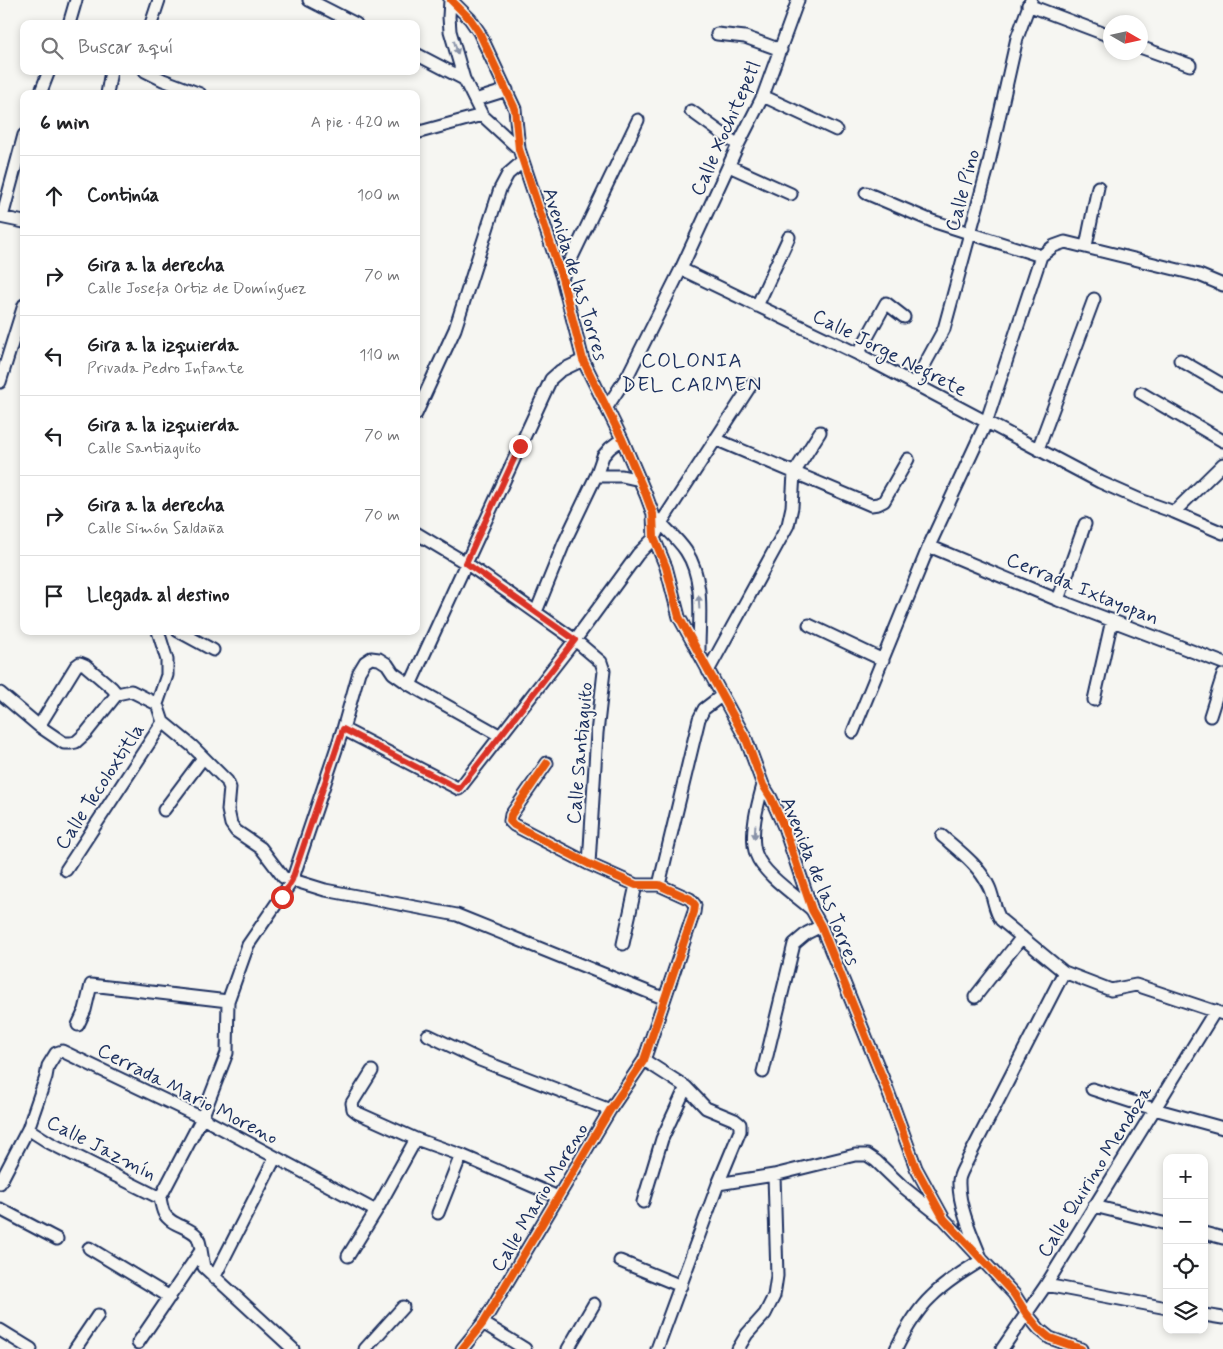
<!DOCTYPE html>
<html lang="es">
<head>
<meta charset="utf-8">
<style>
  :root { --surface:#fff; --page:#f6f6f6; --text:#202124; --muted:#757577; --line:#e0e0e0 }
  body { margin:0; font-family:Mynerve,sans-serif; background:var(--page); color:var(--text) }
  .controls { position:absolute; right:15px; bottom:15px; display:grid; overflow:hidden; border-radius:10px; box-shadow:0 2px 8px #0003 }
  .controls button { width:45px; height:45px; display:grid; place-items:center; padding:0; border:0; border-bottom:1px solid var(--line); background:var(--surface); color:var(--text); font:25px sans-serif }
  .compass { position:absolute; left:1103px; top:15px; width:45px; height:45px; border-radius:50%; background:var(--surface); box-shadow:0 2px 8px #0003; rotate:99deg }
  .stop { position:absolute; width:15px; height:15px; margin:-11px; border:4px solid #d93025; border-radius:50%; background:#fff }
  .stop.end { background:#d93025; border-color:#fff; box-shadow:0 1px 5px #0008 }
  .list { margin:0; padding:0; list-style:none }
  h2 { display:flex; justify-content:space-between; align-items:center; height:65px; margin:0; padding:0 20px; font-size:21px }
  h2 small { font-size:16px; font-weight:400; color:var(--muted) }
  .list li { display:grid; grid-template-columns:32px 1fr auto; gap:15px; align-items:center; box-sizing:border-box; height:80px; padding:0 20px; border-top:1px solid var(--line) }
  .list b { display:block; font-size:19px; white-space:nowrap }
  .list p { margin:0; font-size:16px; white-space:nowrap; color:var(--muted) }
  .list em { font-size:16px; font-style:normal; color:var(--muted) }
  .icon { flex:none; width:28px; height:28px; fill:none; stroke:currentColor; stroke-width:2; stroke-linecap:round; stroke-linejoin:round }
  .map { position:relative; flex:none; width:1223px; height:1349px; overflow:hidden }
  .search { position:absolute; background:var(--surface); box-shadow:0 2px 8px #0003; left:20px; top:20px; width:400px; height:55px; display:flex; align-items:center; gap:12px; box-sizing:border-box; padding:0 18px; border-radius:10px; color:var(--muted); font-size:19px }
  .panel { position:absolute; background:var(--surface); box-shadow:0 2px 8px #0003; left:20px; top:90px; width:400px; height:545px; border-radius:10px }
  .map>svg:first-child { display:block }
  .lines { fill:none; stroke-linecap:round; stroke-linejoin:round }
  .street-casing { stroke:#1b2f5e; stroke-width:15 }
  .street { stroke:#f6f6f2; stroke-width:11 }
  .cycleway-casing { stroke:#f6f6f2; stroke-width:11 }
  .cycleway { stroke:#e8590c; stroke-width:8 }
  .oneway { fill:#8892a8 }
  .route { stroke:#d93025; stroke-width:6 }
  .labels { text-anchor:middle; stroke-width:4; stroke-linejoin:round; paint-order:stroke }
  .street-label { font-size:20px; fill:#1b2f5e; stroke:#f6f6f2 }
  .neighbourhood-label { font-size:21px; letter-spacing:1px; fill:#1b2f5e; stroke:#f6f6f2 }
</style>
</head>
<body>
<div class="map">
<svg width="1223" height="1349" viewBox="0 0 1223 1349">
  <rect width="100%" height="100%" fill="#f6f6f2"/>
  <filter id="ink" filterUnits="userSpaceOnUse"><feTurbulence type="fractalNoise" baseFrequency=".02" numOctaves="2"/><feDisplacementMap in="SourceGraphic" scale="10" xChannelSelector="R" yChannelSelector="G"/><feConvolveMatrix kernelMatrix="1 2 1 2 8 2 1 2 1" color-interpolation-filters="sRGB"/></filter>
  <g filter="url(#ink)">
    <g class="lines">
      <defs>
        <path id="street" d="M309,0L356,24
          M450,0L449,17L450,31L464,79L482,115L519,149
          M451,0L470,19L479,32L515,109L519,149L562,278L583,360L622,439L646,495L653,514L654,538L666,567L679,617L746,739L763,785L771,798L784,827L812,910L821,926L886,1086L916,1168L944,1219L1014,1294L1026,1313L1039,1329L1050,1338L1081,1349
          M1028,5L1110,36
          M69,24L76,0
          M151,24L159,0
          M717,34L745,37L781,50
          M1140,47L1190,65
          M416,54L464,79
          M145,71L163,80L200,94
          M40,94L49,71
          M107,94L111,71
          M763,96L836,130
          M475,100L507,90
          M691,111L738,145
          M416,133L482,115
          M729,166L791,194
          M866,193L932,221L1041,256
          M0,217L24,222
          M2,217L24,135
          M1086,246L1098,187
          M1041,256L1054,246L1065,242L1199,275L1223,285
          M681,269L858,354L1100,482L1143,501L1174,512L1223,533
          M562,278L638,120
          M757,306L789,237
          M858,354L886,303L904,317
          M1180,360L1223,385
          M0,382L24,305
          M914,384L944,329L988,167L1017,38L1031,0
          M1141,393L1223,441
          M607,407L628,375L681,269L738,145L763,96L798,0
          M416,414L455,329L500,189L508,174L523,161
          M715,439L871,505L878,504L884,501L908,459
          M1038,449L1094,299
          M794,473L820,432
          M596,476H622L640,480
          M1174,512L1223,464
          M657,519C667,530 678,539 686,551C705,580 699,618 699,650
          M416,533L466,563L575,640L601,662L604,671L597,733L589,864
          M929,546L1058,600L1223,663
          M1058,600L1085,524
          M536,612L564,543L596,476L603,456L610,448L622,439
          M809,625L883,660
          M178,631L213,650
          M708,671L788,525L792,507L794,473
          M410,685L551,379L560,371L583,360
          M0,693L39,726L64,743H71L76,742L86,733L117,694L131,691L157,704
          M1094,700L1112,620
          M157,704L163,722L192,746L227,781L230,788L228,810L231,824L236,831L261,848L283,877L325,890L457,915L663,998
          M157,704L167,675V660L158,631
          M1210,716L1223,675
          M39,726L76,666L80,663L85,665L112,688L117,694
          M343,729L459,789L575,640L638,554L654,538L661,523L751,385
          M853,732L929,546L986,423L1041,256
          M763,785C758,803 749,835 756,854C763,874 795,895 811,909
          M164,810L203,758
          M942,836C959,851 979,865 989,887C994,898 994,910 1001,920L1064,972L1111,990L1136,985L1223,1014
          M66,870L163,722
          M659,885L699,719L704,709L721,696
          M623,944L636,885
          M975,997L1022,937
          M78,1025L85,1010L91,985L228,1001
          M428,1035L480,1060L610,1110
          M644,1060L686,1087L706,1108L735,1120L740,1124V1131L718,1184L657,1349
          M372,1071L352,1103L353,1109L358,1113L416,1139L461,1155L558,1197
          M763,1072L794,944L807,933L821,926
          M1092,1089L1154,1109L1223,1128
          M28,1129L50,1143L160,1198C161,1203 162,1209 164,1213C171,1226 189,1226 197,1236C201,1242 202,1259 204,1267L293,1349
          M0,1183L28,1129L46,1077L48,1066L56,1053L62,1051L202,1118L376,1211
          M718,1184L774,1175L855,1155H867L876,1161L902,1186L941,1217
          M160,1198L202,1118L227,1053L228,1001L248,945L292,881L343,729L359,672L365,662L371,658L379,659L387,664L393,673L410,685L499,735
          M643,1202L662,1139L686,1087
          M1094,1206L1167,1224
          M0,1209L57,1239
          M438,1213L461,1155
          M1204,1233L1223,1238
          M89,1248L170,1297
          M348,1256L376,1211L416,1139
          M620,1261L681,1286
          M214,1278L275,1158
          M1046,1285L1167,1308
          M1204,1315L1223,1318
          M483,1323L525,1349
          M0,1330L31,1349
          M138,1343L200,1252
          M75,1349L98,1315
          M365,1349L403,1307
          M462,1349L483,1323L610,1110L644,1060L694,912L695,905L690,899L659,885H636L589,864L514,825L510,821L511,815L547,763
          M568,1349L594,1304
          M738,1349L747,1334L765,1314L774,1296L777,1276L774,1175
          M896,1349C905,1331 916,1311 931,1297C946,1282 964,1271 982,1260C973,1238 958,1206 959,1181C959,1175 964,1168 966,1163L1064,972
          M1002,1349L1046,1285L1215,1011"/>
      </defs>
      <!-- street casing -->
      <use href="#street" class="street-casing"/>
      <!-- street -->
      <use href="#street" class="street"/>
      <defs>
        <path id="cycleway" d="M451,0L470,19L479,32L515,109L519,149L562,278L583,360L622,439L646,495L653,514L654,538L666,567L679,617L746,739L763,785L771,798L784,827L812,910L821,926L886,1086L916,1168L944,1219L1014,1294L1026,1313L1039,1329L1050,1338L1081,1349
          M462,1349L483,1323L610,1110L644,1060L694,912L695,905L690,899L659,885H636L589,864L514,825L510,821L511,815L547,763"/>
      </defs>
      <!-- cycleway casing -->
      <use href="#cycleway" class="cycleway-casing"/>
      <!-- cycleway -->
      <use href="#cycleway" class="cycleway"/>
    </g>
    <!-- one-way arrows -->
    <defs><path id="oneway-solid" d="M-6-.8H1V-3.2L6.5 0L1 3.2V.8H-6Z" transform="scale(1.25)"/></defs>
    <g class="oneway">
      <use href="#oneway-solid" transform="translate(456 48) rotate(74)"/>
      <use href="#oneway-solid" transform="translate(699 602) rotate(-93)"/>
      <use href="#oneway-solid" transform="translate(755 832) rotate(93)"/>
    </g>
  </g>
  <g class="lines" filter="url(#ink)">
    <!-- route -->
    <path class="route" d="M282,897L292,880L343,729L459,789L575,640L466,563L520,446"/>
  </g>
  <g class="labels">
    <!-- street labels -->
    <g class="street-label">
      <text transform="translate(725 128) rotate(-66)" y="7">Calle Xochitepetl</text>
      <text transform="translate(962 190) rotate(-75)" y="7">Calle Pino</text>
      <text transform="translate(576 274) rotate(73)" y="7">Avenida de las Torres</text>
      <text transform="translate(890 352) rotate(27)" y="7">Calle Jorge Negrete</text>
      <text transform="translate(1083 588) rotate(22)" y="7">Cerrada Ixtayopan</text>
      <text transform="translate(579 753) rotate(-85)" y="7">Calle Santiaguito</text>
      <text transform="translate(99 786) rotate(-57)" y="7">Calle Tecoloxtitla</text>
      <text transform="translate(821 881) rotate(68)" y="7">Avenida de las Torres</text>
      <text transform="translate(188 1093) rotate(27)" y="7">Cerrada Mario Moreno</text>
      <text transform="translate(102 1147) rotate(27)" y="7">Calle Jazmín</text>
      <text transform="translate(1094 1171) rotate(-58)" y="7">Calle Quirino Mendoza</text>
      <text transform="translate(539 1197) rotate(-59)" y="7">Calle Mario Moreno</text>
    </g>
    <!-- neighbourhood labels -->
    <g class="neighbourhood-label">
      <text x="692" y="367">COLONIA<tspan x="692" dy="24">DEL CARMEN</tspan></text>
    </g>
  </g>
</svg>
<div class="controls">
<button>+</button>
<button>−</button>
<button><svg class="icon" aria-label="locate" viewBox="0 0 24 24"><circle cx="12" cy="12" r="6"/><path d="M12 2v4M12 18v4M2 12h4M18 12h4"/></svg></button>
<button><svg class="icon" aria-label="layers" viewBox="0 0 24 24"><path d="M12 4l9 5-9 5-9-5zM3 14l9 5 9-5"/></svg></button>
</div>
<svg class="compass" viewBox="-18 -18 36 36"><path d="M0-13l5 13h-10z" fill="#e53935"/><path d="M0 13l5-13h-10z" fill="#757577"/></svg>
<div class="stop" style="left:282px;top:897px"></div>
<div class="stop end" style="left:520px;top:446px"></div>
<div class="search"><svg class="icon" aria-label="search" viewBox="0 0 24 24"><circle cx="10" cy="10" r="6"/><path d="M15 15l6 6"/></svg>Buscar aquí</div>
<section class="panel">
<h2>6 min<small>A pie · 420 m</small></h2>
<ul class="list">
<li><svg class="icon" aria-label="ahead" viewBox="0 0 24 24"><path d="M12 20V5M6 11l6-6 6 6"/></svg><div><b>Continúa</b></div><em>100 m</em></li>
<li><svg class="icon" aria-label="right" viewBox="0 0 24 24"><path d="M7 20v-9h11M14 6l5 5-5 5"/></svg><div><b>Gira a la derecha</b><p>Calle Josefa Ortiz de Domínguez</p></div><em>70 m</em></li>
<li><svg class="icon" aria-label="left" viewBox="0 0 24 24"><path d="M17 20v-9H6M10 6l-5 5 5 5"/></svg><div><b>Gira a la izquierda</b><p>Privada Pedro Infante</p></div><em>110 m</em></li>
<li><svg class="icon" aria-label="left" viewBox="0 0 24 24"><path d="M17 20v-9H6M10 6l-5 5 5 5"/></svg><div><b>Gira a la izquierda</b><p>Calle Santiaguito</p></div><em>70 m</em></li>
<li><svg class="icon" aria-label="right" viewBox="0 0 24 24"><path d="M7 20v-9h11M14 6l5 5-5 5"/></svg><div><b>Gira a la derecha</b><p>Calle Simón Saldaña</p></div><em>70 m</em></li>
<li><svg class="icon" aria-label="arrive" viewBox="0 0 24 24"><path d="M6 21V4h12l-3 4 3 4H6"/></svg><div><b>Llegada al destino</b></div></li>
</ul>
</section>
</div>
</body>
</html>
